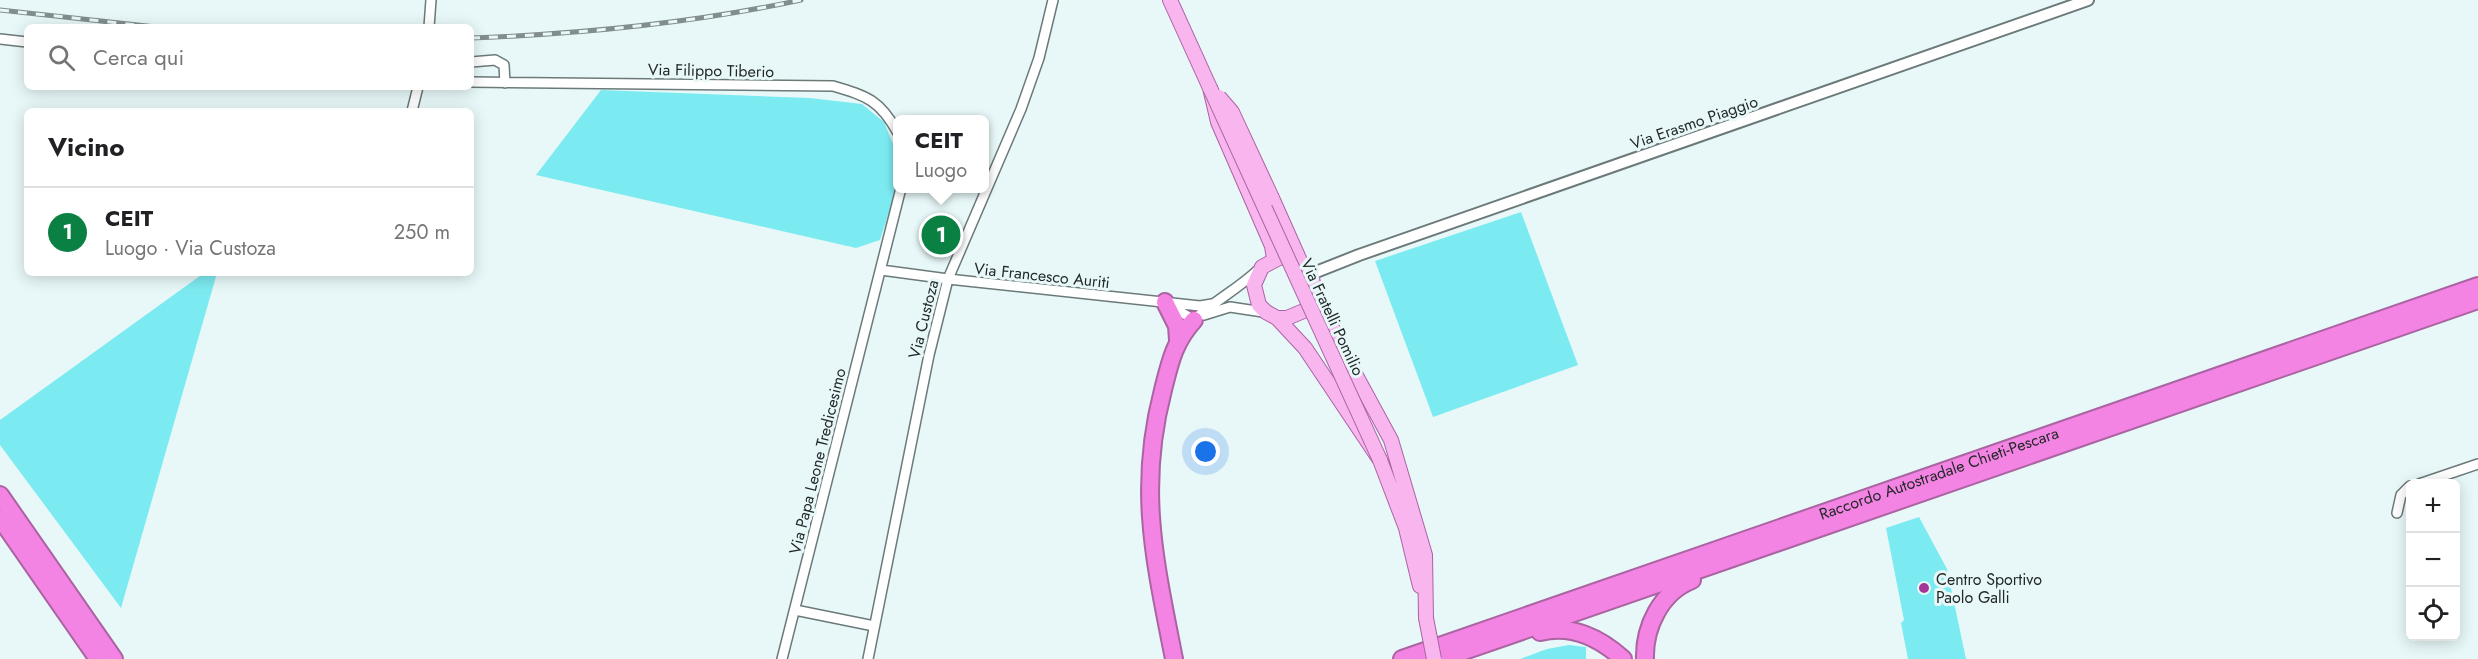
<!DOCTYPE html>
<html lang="it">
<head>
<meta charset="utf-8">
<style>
  :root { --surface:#fff; --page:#f2f2f2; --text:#202124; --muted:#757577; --line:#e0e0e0; --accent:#0b8043 }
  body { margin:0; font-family:Jost,sans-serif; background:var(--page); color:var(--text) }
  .controls { position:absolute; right:18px; bottom:18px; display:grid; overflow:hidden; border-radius:9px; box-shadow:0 3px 15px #0003 }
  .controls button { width:54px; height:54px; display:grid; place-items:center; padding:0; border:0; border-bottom:2px solid var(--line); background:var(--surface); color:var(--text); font:30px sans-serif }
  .you { position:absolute; left:1206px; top:452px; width:21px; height:21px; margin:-15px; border:4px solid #fff; border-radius:50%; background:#1a73e8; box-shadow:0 0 0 9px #1a73e833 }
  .badge { display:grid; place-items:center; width:39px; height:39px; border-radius:50%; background:var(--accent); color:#fff; font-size:20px; font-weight:700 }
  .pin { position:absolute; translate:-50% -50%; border:3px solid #fff; box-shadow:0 2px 6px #0006 }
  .popup { position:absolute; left:893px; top:115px; width:96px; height:78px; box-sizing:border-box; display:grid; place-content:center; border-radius:9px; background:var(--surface); filter:drop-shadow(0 2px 4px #0005); font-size:20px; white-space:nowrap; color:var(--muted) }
  .popup b { font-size:22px; color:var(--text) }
  .popup::after { content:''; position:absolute; left:50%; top:100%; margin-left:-12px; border:12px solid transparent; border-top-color:var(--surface) }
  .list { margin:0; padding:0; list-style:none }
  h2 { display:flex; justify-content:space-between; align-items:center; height:78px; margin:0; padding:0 24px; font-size:26px }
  h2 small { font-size:20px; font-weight:400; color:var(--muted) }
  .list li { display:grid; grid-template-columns:39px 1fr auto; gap:18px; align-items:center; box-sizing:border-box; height:90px; padding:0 24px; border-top:2px solid var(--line) }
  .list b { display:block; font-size:22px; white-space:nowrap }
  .list p { margin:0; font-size:20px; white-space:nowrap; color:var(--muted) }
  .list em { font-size:20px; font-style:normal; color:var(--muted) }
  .icon { flex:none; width:33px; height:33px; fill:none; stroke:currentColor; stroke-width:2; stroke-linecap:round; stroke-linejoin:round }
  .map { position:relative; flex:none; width:2478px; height:659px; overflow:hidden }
  .search { position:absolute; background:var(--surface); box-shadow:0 3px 15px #0003; left:24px; top:24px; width:450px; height:66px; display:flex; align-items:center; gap:15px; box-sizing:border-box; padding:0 21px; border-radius:9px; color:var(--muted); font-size:22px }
  .panel { position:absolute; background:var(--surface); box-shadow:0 3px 15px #0003; left:24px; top:108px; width:450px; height:168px; border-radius:9px }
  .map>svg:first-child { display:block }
  .grass { fill:#7cebf1 }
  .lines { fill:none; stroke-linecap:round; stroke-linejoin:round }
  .minor-casing { stroke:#6b7979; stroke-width:12 }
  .tertiary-casing { stroke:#6b7979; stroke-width:14 }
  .primary-casing { stroke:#aa64a2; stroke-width:16 }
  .motorway-casing { stroke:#aa64a2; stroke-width:20 }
  .minor { stroke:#fff; stroke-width:9 }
  .tertiary { stroke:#fff; stroke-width:10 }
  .primary { stroke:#f8b5ee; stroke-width:14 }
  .motorway { stroke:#f384e3; stroke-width:16 }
  .rail-casing { stroke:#828d8d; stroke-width:5 }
  .rail { stroke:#e8f8f8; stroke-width:3; stroke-dasharray:9; stroke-linecap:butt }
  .primary-bridge-casing { stroke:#aa64a2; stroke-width:16; stroke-linecap:butt }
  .primary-bridge { stroke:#f8b5ee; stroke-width:14 }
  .poi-dot { fill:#a33797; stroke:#e8f8f8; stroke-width:2 }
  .labels { text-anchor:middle; stroke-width:6; stroke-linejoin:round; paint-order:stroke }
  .street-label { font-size:16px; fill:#232829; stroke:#e8f8f8 }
  .poi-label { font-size:16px; fill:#232829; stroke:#e8f8f8; text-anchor:start }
</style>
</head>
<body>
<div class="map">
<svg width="2478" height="659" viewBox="0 0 2478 659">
  <rect width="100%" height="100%" fill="#e8f8f8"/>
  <!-- grass -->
  <path class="grass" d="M601,90L810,98L862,104L884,122L897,154V187L880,240L856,248L536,175Z
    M1521,212L1578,365L1433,417L1375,261Z
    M204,273H217L121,608L0,445V420Z
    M1919,517L1947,569L1966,659H1908L1901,623L1904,620L1886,528Z
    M1569,645L1586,647V659H1520L1547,649Z"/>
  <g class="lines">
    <defs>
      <path id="minor" d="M429,27L431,0
        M0,39L27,42
        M471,62L495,60L504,65L505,83
        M471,82L833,86C867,96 880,100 898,133
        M412,111L418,87
        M881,270L948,279L1200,306L1212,304
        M1168,304L1194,320
        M1204,315L1230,307L1263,312
        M1194,320C1214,301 1238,289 1258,270
        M2419,484L2478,464
        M2397,513L2401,495L2410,486
        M795,610L874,626
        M782,659L901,188
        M868,659L929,355L948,279L1021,109L1039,58L1053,0"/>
      <path id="tertiary" d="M1311,274L1359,255L2088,0"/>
      <path id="primary" d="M1170,0L1210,88L1218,122L1272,246L1274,259
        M1272,198L1301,263
        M1315,292L1306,310L1287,318H1277L1266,312L1259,305L1254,285L1262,267L1281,257L1295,259L1301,263L1311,274L1315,292L1347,359L1391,440L1425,555L1426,618
        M1277,318L1305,348L1380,460L1406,528L1420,586"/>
      <g id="motorway">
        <path d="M1165,302L1177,326L1178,340"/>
        <path d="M0,495L114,659"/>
        <path d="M0,518L98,659"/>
        <path d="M1540,632C1571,624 1600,638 1623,659"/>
        <path d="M1174,659C1155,562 1137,489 1163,390C1170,362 1174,342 1194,320"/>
        <path id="s1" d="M1402,659L2478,286"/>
        <path d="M1441,659L2478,300"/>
        <path d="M1645,659C1644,627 1661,592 1692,580"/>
      </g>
    </defs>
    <!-- minor casing -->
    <use href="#minor" class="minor-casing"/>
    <!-- tertiary casing -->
    <use href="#tertiary" class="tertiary-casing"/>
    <!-- primary casing -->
    <use href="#primary" class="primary-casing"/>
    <!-- motorway casing -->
    <use href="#motorway" class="motorway-casing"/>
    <!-- minor -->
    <use href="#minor" class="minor"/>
    <!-- tertiary -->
    <use href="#tertiary" class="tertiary"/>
    <!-- primary -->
    <use href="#primary" class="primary"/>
    <!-- motorway -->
    <use href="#motorway" class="motorway"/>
    <defs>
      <path id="rail" d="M0,10L156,27
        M471,38C581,34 693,23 801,0"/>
    </defs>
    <!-- rail casing -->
    <use href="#rail" class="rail-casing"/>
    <!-- rail -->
    <use href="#rail" class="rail"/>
    <defs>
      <path id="primary-bridge" d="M1210,88L1380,460
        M1219,97L1232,112L1272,198
        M1426,618L1434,659"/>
    </defs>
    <!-- primary-bridge casing -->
    <use href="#primary-bridge" class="primary-bridge-casing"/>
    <!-- primary-bridge -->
    <use href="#primary-bridge" class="primary-bridge"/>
  </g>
  <!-- markers -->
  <circle class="poi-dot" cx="1924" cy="588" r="6"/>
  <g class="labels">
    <!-- street labels -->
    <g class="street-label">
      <text transform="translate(711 70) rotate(1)" y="6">Via Filippo Tiberio</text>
      <text transform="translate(1694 122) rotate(-19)" y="6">Via Erasmo Piaggio</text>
      <text transform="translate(1042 275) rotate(6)" y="6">Via Francesco Auriti</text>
      <text transform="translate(1333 317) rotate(65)" y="6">Via Fratelli Pomilio</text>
      <text transform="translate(923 319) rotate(-76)" y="6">Via Custoza</text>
      <text transform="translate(817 461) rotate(-76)" y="6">Via Papa Leone Tredicesimo</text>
      <text dy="6" stroke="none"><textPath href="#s1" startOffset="568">Raccordo Autostradale Chieti-Pescara</textPath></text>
    </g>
    <!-- poi labels -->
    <g class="poi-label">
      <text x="1936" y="585">Centro Sportivo<tspan x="1936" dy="18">Paolo Galli</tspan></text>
    </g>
  </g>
</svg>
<div class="controls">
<button>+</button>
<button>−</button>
<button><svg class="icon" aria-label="locate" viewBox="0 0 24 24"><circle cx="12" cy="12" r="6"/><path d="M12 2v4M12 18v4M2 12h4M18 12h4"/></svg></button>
</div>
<div class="you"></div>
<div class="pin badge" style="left:941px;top:235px">1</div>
<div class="popup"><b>CEIT</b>Luogo</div>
<div class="search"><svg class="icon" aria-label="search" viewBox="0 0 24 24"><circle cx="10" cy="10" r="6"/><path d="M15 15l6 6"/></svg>Cerca qui</div>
<section class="panel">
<h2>Vicino<small></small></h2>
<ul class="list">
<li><span class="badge">1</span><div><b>CEIT</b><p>Luogo · Via Custoza</p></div><em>250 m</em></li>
</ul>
</section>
</div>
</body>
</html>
